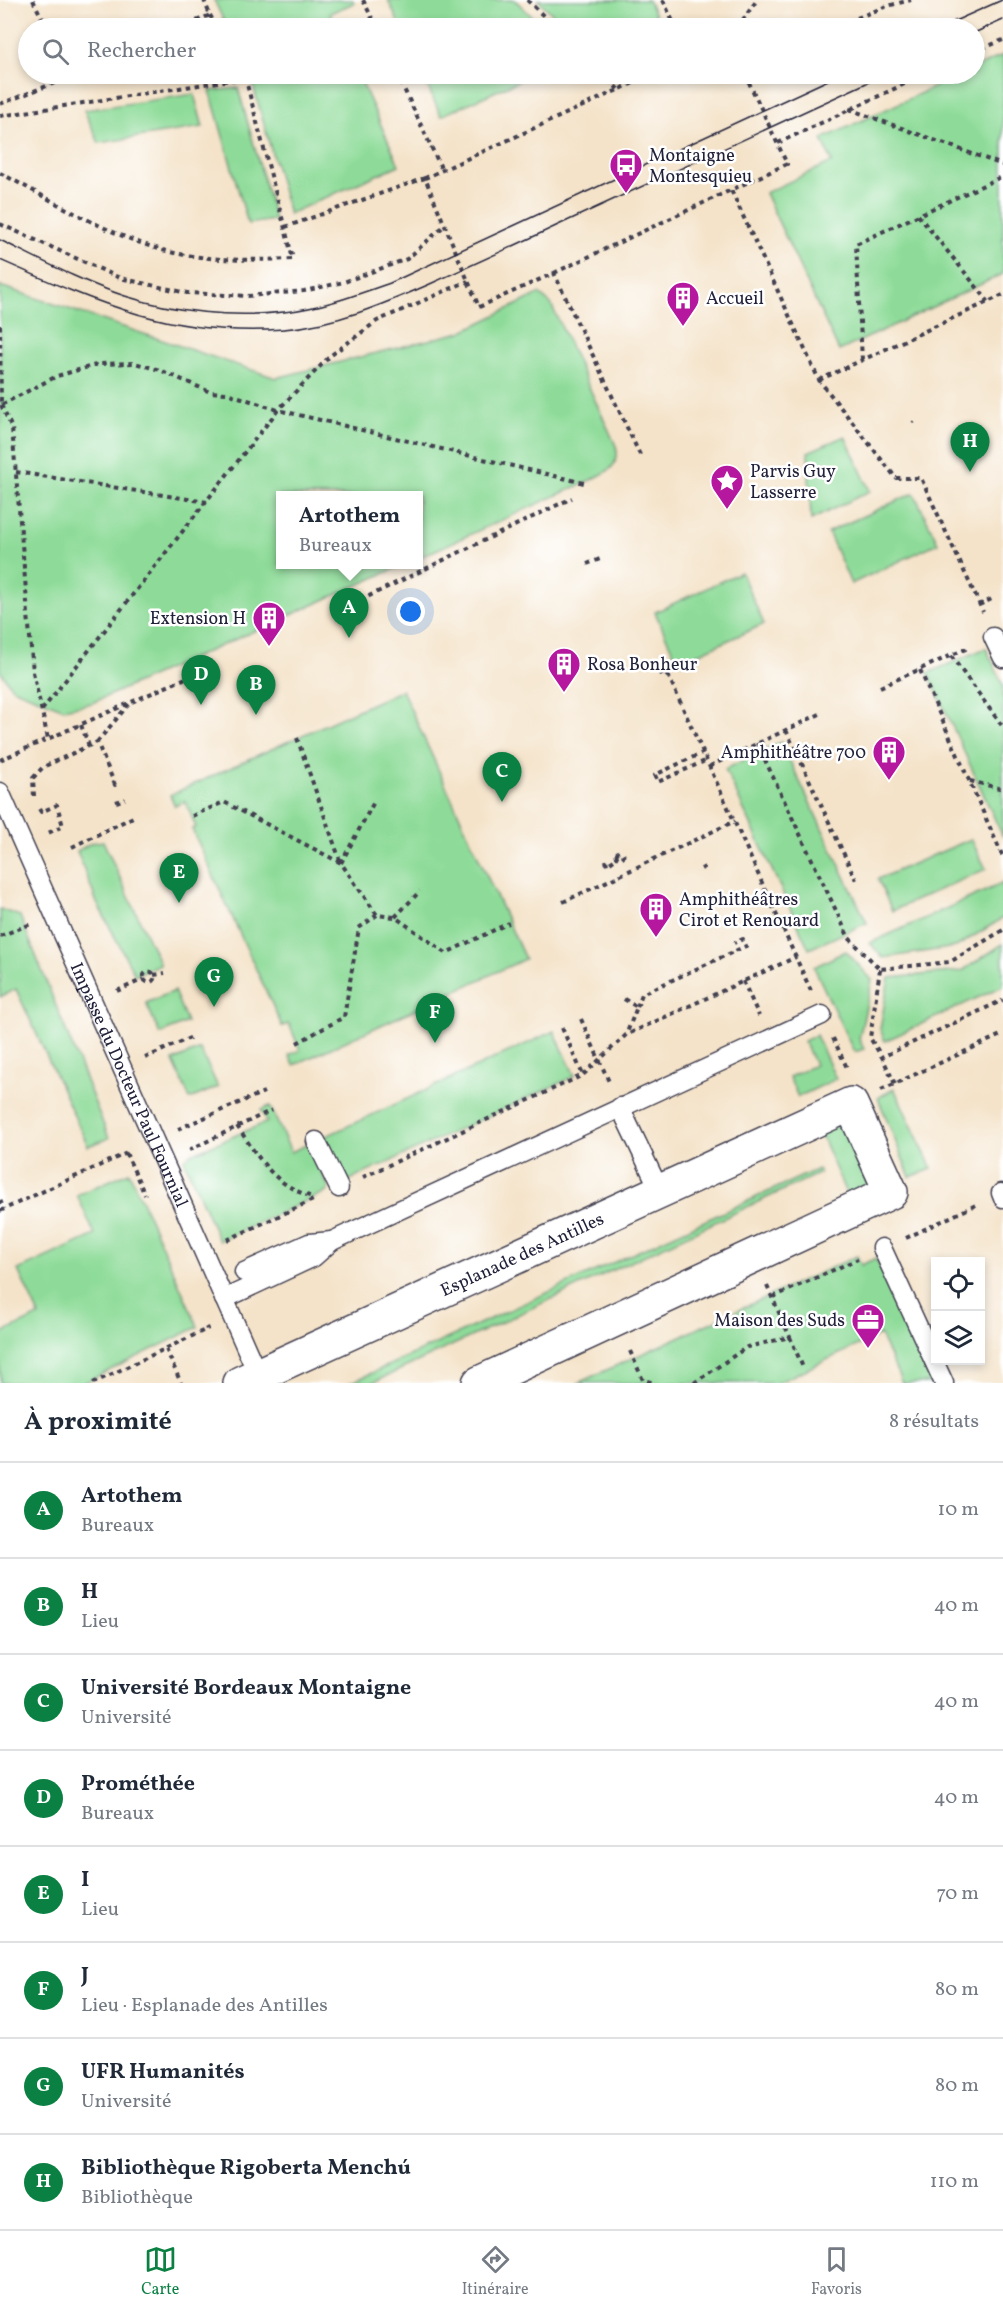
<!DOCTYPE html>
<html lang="fr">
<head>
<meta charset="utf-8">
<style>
  :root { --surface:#fff; --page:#f2f2f3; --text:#1f2937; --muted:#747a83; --line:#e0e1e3; --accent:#0b8043 }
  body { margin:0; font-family:Vollkorn,serif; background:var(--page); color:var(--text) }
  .controls { position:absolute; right:18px; bottom:18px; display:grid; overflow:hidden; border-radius:0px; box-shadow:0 3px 9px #0003 }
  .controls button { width:54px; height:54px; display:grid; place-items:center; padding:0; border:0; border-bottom:2px solid var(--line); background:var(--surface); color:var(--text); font:30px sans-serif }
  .you { position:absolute; left:411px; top:612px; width:21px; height:21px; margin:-15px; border:4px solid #fff; border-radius:50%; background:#1a73e8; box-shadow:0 0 0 9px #1a73e833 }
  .badge { display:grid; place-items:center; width:39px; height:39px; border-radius:50%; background:var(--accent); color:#fff; font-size:20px; font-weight:700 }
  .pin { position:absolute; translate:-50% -50px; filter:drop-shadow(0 2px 3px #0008) }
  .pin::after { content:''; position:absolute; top:32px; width:21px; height:18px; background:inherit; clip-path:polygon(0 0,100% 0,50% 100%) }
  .popup { position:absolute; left:276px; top:491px; width:147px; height:78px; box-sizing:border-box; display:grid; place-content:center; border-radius:0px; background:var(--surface); filter:drop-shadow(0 2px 4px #0005); font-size:20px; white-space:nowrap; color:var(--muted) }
  .popup b { font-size:22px; color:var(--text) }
  .popup::after { content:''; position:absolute; left:50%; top:100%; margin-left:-12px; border:12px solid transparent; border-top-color:var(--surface) }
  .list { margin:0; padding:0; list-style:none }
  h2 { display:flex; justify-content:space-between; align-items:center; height:78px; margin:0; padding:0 24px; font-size:26px }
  h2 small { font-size:20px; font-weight:400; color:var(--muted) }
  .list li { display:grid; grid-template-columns:39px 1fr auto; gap:18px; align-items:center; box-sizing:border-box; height:96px; padding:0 24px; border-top:2px solid var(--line) }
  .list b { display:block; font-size:22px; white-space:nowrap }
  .list p { margin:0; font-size:20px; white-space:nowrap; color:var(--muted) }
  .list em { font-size:20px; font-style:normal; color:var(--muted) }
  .icon { flex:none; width:33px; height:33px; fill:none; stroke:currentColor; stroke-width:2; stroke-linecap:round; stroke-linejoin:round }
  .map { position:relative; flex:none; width:1003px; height:1383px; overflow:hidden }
  .search { position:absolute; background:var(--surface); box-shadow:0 3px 9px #0003; left:18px; right:18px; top:18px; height:66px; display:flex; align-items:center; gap:15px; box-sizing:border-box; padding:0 21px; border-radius:33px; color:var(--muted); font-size:22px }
  .sheet { height:846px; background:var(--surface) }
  nav { display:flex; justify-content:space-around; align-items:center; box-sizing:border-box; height:84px; border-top:2px solid var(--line); background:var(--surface); font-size:16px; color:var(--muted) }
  nav a { display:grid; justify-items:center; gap:3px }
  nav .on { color:var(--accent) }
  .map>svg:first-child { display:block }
  .green { fill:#8edb99; stroke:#587e6a; stroke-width:1.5 }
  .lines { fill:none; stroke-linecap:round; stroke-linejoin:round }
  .service-casing { stroke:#423f50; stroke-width:21 }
  .minor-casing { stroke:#423f50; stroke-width:36 }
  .path { stroke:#423f50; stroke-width:4; stroke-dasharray:4.5 4.5; stroke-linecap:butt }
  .service { stroke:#fff; stroke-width:18 }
  .minor { stroke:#fff; stroke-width:33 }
  .tram { stroke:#22223b; stroke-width:1.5 }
  .labels { text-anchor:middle; stroke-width:5; stroke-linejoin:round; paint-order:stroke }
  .poi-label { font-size:18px; fill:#22223b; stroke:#fff; text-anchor:start }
  .street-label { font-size:18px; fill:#22223b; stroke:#fff }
</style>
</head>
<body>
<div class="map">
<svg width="1003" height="1383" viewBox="0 0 1003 1383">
  <rect width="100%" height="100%" fill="#fff"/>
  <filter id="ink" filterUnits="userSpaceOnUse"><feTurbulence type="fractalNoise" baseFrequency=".0167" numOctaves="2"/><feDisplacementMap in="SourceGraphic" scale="12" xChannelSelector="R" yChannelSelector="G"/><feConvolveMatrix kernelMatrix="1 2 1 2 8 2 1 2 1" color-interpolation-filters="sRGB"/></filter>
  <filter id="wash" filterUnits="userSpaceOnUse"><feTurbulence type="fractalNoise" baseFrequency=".008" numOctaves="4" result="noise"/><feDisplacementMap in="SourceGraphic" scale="24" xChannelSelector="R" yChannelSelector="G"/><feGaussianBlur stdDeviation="1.35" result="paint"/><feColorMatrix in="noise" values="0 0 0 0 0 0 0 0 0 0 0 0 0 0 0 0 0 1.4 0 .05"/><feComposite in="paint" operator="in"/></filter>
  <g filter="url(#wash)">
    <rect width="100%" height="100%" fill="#f4e3c9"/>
    <!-- green -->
    <path class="green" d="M214,0H353L354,3L330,13L337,28H227Z
      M388,0H515L544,28H401Z
      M538,0H648L656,17L632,28H567Z
      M1003,55V274L839,351L765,193L832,162L822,139L962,74H974L975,68Z
      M332,74H358L399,165L289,214L253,85Z
      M422,74H534L441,116Z
      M238,88L275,220L248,224L210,91Z
      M194,94L203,127L99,143L84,110Z
      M0,286L276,378L461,332L539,294L551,304L616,446C622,469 601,475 584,483L418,558V496H280V564L403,565L92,703L64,709L12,688L0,671Z
      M845,436L870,491L811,520L808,452Z
      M914,493L938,543L851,584L828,532Z
      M741,572L764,624L678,663L655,612Z
      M986,648L1003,685V837L928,673Z
      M402,690L525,959L294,1065L289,1055L300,1050L289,1024L282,1026L192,829L196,827L185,801L175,806L170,795Z
      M781,742L867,923L809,949L725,769Z
      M971,839L986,869L892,911L878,879Z
      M103,841L160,964L135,975L97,903L77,851L91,843Z
      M1003,883V918L956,947L883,958L870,943Z
      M0,909L20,916L109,1138L88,1146L16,989L0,997Z
      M1003,944V986L885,1041L880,1029L889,978L962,971Z
      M846,951L872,980L859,1039L864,1049L854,1052L814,967Z
      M174,991L187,1022L160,1034L146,1003Z
      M554,1031L575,1076L346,1182L343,1180L324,1137Z
      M816,1035L836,1079L798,1097L789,1077L815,1065L804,1041Z
      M200,1049L218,1087L190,1099L173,1061Z
      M894,1088L932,1169L910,1177L878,1098Z
      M270,1106L291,1152L308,1144L328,1186V1191L219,1241L184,1160L189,1155L267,1122L261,1110Z
      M838,1125L855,1137L869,1171L865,1196L851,1205L818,1128Z
      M818,1169L820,1173L372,1383H350Z
      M129,1172L198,1327L84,1383H0V1334L39,1316L18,1270L95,1235L77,1195Z
      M857,1256L861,1265L876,1258L932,1383H902L880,1335L777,1383H578Z"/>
  </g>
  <g filter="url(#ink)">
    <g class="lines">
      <defs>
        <g id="service">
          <path d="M993,637L1003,658"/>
          <path id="s1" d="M0,792L258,1375"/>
          <path d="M620,1107L660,1191"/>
          <path d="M316,1141L339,1188"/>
          <path d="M1001,1193L1003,1198"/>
          <path d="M882,1248L944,1383"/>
          <path d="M244,1272L309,1243L332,1241"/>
          <path d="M224,1299L314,1257L332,1241L822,1015"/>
        </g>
        <g id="minor">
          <path id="s2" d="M240,1383L851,1104L891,1192L479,1383"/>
        </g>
      </defs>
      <!-- service casing -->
      <use href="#service" class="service-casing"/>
      <!-- minor casing -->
      <use href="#minor" class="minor-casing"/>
      <!-- path -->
      <path class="path" d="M33,0L47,28
        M363,0L377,28
        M527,0L556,28
        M663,0L676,28
        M210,15L217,28
        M180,28L210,15L204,0
        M737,28L757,0
        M832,28L887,6L911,0
        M974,52L1003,40
        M397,74L442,170
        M602,74L618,89
        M745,74L787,164L731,190L819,380L896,478H921L983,612
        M0,104L78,74
        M849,109L1003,165
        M0,116L269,74
        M778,143L926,74
        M0,173C58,203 128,248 192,256C226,261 260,260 293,259L245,77L241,74
        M918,215L988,301
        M0,224L120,278L187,293L248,296L304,291L344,282L407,259L444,226
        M285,227L425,178
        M554,273L731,190
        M0,325L1,405L57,376L99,364L135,363L160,370L210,392L227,393L278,410L584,483
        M862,360L856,244L1003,176
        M819,380L1003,295
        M1,405L12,428L33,672L48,739
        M913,423L914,422
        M640,455L554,273L479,307L425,178L653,74
        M16,472L207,502
        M587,564L600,559
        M979,605L994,598
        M336,612L572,498
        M951,656L1003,727
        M656,663L663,677L672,673L664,658
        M920,670L1003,857
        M668,675L811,991
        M880,687L970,647
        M42,710L278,410L330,356L377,321L468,281
        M81,725L89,746
        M786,730L856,880
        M297,738L341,863
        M97,742L129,704
        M757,743L849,938L880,969L950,962L1003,930
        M704,752L655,775L658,782L707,760
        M0,760L195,674
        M710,766L822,713
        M970,781L1003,789
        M34,796L33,778L43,767L97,742L115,785L118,782
        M116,802L125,799
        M39,809L41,812L57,805L63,826L48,833
        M192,816L224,802L341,863L377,915L395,917L446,953L509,923
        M72,847L133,817
        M616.5 855a3.5 3.5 0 1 1 7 0a3.5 3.5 0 1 1-7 0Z
        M606,860L607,865L617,858
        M341,863L375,800
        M701,869L707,866
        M563,902L735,821
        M395,917L420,891
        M0,936L31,924
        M880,969L870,1038L882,1057
        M143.5 977a5.5 5.5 0 1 1 11 0a5.5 5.5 0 1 1-11 0Z
        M154,975L165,973
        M743,981L759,1016
        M117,991L144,979
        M624,999L637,1007L626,1035
        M637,1007L642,994L746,946L743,939L734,943
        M581,1019L610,1084
        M562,1028L583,1075
        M833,1038L848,1070
        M297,1043L344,1017L359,928L377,915
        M145,1058L194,1036
        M895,1084L882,1057L1003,1000
        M881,1090L1003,1034
        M237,1126C259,1158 274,1186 313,1197
        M178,1129L264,1092
        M189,1150L272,1110
        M126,1153L145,1195
        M363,1177L583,1075L626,1035L796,957
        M0,1200L4,1209
        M0,1211L127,1153
        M906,1238L978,1204
        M227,1240L315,1199
        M767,1286L790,1337
        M773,1297L858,1259
        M166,1349L181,1383
        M630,1351L643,1380L655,1383
        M93,1383L207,1329L206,1327
        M694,1383L747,1347L790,1337L804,1370"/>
      <!-- service -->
      <use href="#service" class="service"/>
      <!-- minor -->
      <use href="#minor" class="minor"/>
      <!-- tram -->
      <path class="tram" d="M939,28L1002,0
        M974,33L1003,20
        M0,240C41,260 82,282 125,296C175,312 232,318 284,312C321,308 356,295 390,283L841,74
        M0,260C97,303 175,338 284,329C335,325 384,304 430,284C472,265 514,246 556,226C666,175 776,124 886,74"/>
    </g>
  </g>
  <!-- icons -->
  <defs>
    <symbol id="bus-pin" viewBox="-11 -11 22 30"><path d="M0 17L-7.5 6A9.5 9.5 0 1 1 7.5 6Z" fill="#b5179e" stroke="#fff"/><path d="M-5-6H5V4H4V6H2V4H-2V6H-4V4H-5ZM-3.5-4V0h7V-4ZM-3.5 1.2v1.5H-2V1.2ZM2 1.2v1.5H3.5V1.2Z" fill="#fff"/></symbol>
    <symbol id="building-pin" viewBox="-11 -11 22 30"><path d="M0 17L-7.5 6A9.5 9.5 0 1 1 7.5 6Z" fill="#b5179e" stroke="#fff"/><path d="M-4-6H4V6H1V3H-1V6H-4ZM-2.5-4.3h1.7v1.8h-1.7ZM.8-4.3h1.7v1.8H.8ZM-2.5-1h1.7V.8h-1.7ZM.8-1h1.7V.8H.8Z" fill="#fff"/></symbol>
    <symbol id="sight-pin" viewBox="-11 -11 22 30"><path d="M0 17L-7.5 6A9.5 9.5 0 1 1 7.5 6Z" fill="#b5179e" stroke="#fff"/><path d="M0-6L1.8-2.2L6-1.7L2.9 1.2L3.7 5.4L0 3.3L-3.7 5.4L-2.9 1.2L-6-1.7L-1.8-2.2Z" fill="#fff"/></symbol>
    <symbol id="office-pin" viewBox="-11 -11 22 30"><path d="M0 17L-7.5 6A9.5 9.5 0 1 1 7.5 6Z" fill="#b5179e" stroke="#fff"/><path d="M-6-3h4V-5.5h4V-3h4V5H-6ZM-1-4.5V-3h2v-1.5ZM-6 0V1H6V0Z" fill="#fff"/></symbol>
  </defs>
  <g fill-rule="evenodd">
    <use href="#bus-pin" x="607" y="146" width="38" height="52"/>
    <use href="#building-pin" x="664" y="279" width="38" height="52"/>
    <use href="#sight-pin" x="708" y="462" width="38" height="52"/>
    <use href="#building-pin" x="250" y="599" width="38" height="52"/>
    <use href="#building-pin" x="545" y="645" width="38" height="52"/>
    <use href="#building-pin" x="870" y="733" width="38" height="52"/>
    <use href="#building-pin" x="637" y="890" width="38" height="52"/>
    <use href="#office-pin" x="849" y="1301" width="38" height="52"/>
  </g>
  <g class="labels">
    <!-- poi labels -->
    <g class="poi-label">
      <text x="649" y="161">Montaigne<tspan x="649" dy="21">Montesquieu</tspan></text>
      <text x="706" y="304">Accueil</text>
      <text x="750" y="477">Parvis Guy<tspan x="750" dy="21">Lasserre</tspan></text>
      <text x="246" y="624" text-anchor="end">Extension H</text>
      <text x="587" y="670">Rosa Bonheur</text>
      <text x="866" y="758" text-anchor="end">Amphithéâtre 700</text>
      <text x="679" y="905">Amphithéâtres<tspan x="679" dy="21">Cirot et Renouard</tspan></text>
      <text x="845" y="1326" text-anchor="end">Maison des Suds</text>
    </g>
    <!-- street labels -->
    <g class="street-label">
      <text dy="6" stroke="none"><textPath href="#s1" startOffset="320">Impasse du Docteur Paul Fournial</textPath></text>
      <text dy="6" stroke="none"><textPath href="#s2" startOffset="310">Esplanade des Antilles</textPath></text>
    </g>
  </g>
</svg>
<div class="controls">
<button><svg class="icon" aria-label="locate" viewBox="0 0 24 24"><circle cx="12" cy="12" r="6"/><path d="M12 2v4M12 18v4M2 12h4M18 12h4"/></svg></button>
<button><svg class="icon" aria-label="layers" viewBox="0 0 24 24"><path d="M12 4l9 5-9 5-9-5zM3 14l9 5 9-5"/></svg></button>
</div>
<div class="you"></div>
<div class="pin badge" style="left:349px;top:638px">A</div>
<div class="popup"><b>Artothem</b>Bureaux</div>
<div class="pin badge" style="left:256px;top:715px">B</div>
<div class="pin badge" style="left:502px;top:802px">C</div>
<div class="pin badge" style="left:201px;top:705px">D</div>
<div class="pin badge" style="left:179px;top:903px">E</div>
<div class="pin badge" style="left:435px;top:1043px">F</div>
<div class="pin badge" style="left:214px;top:1007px">G</div>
<div class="pin badge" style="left:970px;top:472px">H</div>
<div class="search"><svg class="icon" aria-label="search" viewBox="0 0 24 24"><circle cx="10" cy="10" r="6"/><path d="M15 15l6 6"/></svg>Rechercher</div>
</div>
<section class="sheet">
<h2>À proximité<small>8 résultats</small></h2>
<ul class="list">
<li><span class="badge">A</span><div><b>Artothem</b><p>Bureaux</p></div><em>10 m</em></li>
<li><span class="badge">B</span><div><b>H</b><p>Lieu</p></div><em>40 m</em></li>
<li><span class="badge">C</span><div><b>Université Bordeaux Montaigne</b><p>Université</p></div><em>40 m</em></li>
<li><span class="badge">D</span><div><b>Prométhée</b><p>Bureaux</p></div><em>40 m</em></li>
<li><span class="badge">E</span><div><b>I</b><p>Lieu</p></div><em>70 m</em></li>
<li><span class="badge">F</span><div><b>J</b><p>Lieu · Esplanade des Antilles</p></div><em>80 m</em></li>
<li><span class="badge">G</span><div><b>UFR Humanités</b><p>Université</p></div><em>80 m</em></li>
<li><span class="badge">H</span><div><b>Bibliothèque Rigoberta Menchú</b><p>Bibliothèque</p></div><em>110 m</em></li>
</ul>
</section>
<nav>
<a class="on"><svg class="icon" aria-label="map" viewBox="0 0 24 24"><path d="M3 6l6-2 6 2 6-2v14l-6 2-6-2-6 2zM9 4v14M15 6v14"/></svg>Carte</a>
<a><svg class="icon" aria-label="directions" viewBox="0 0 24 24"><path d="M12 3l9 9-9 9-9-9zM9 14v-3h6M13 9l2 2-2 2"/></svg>Itinéraire</a>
<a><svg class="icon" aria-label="saved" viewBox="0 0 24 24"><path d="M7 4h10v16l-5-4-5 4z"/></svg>Favoris</a>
</nav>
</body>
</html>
